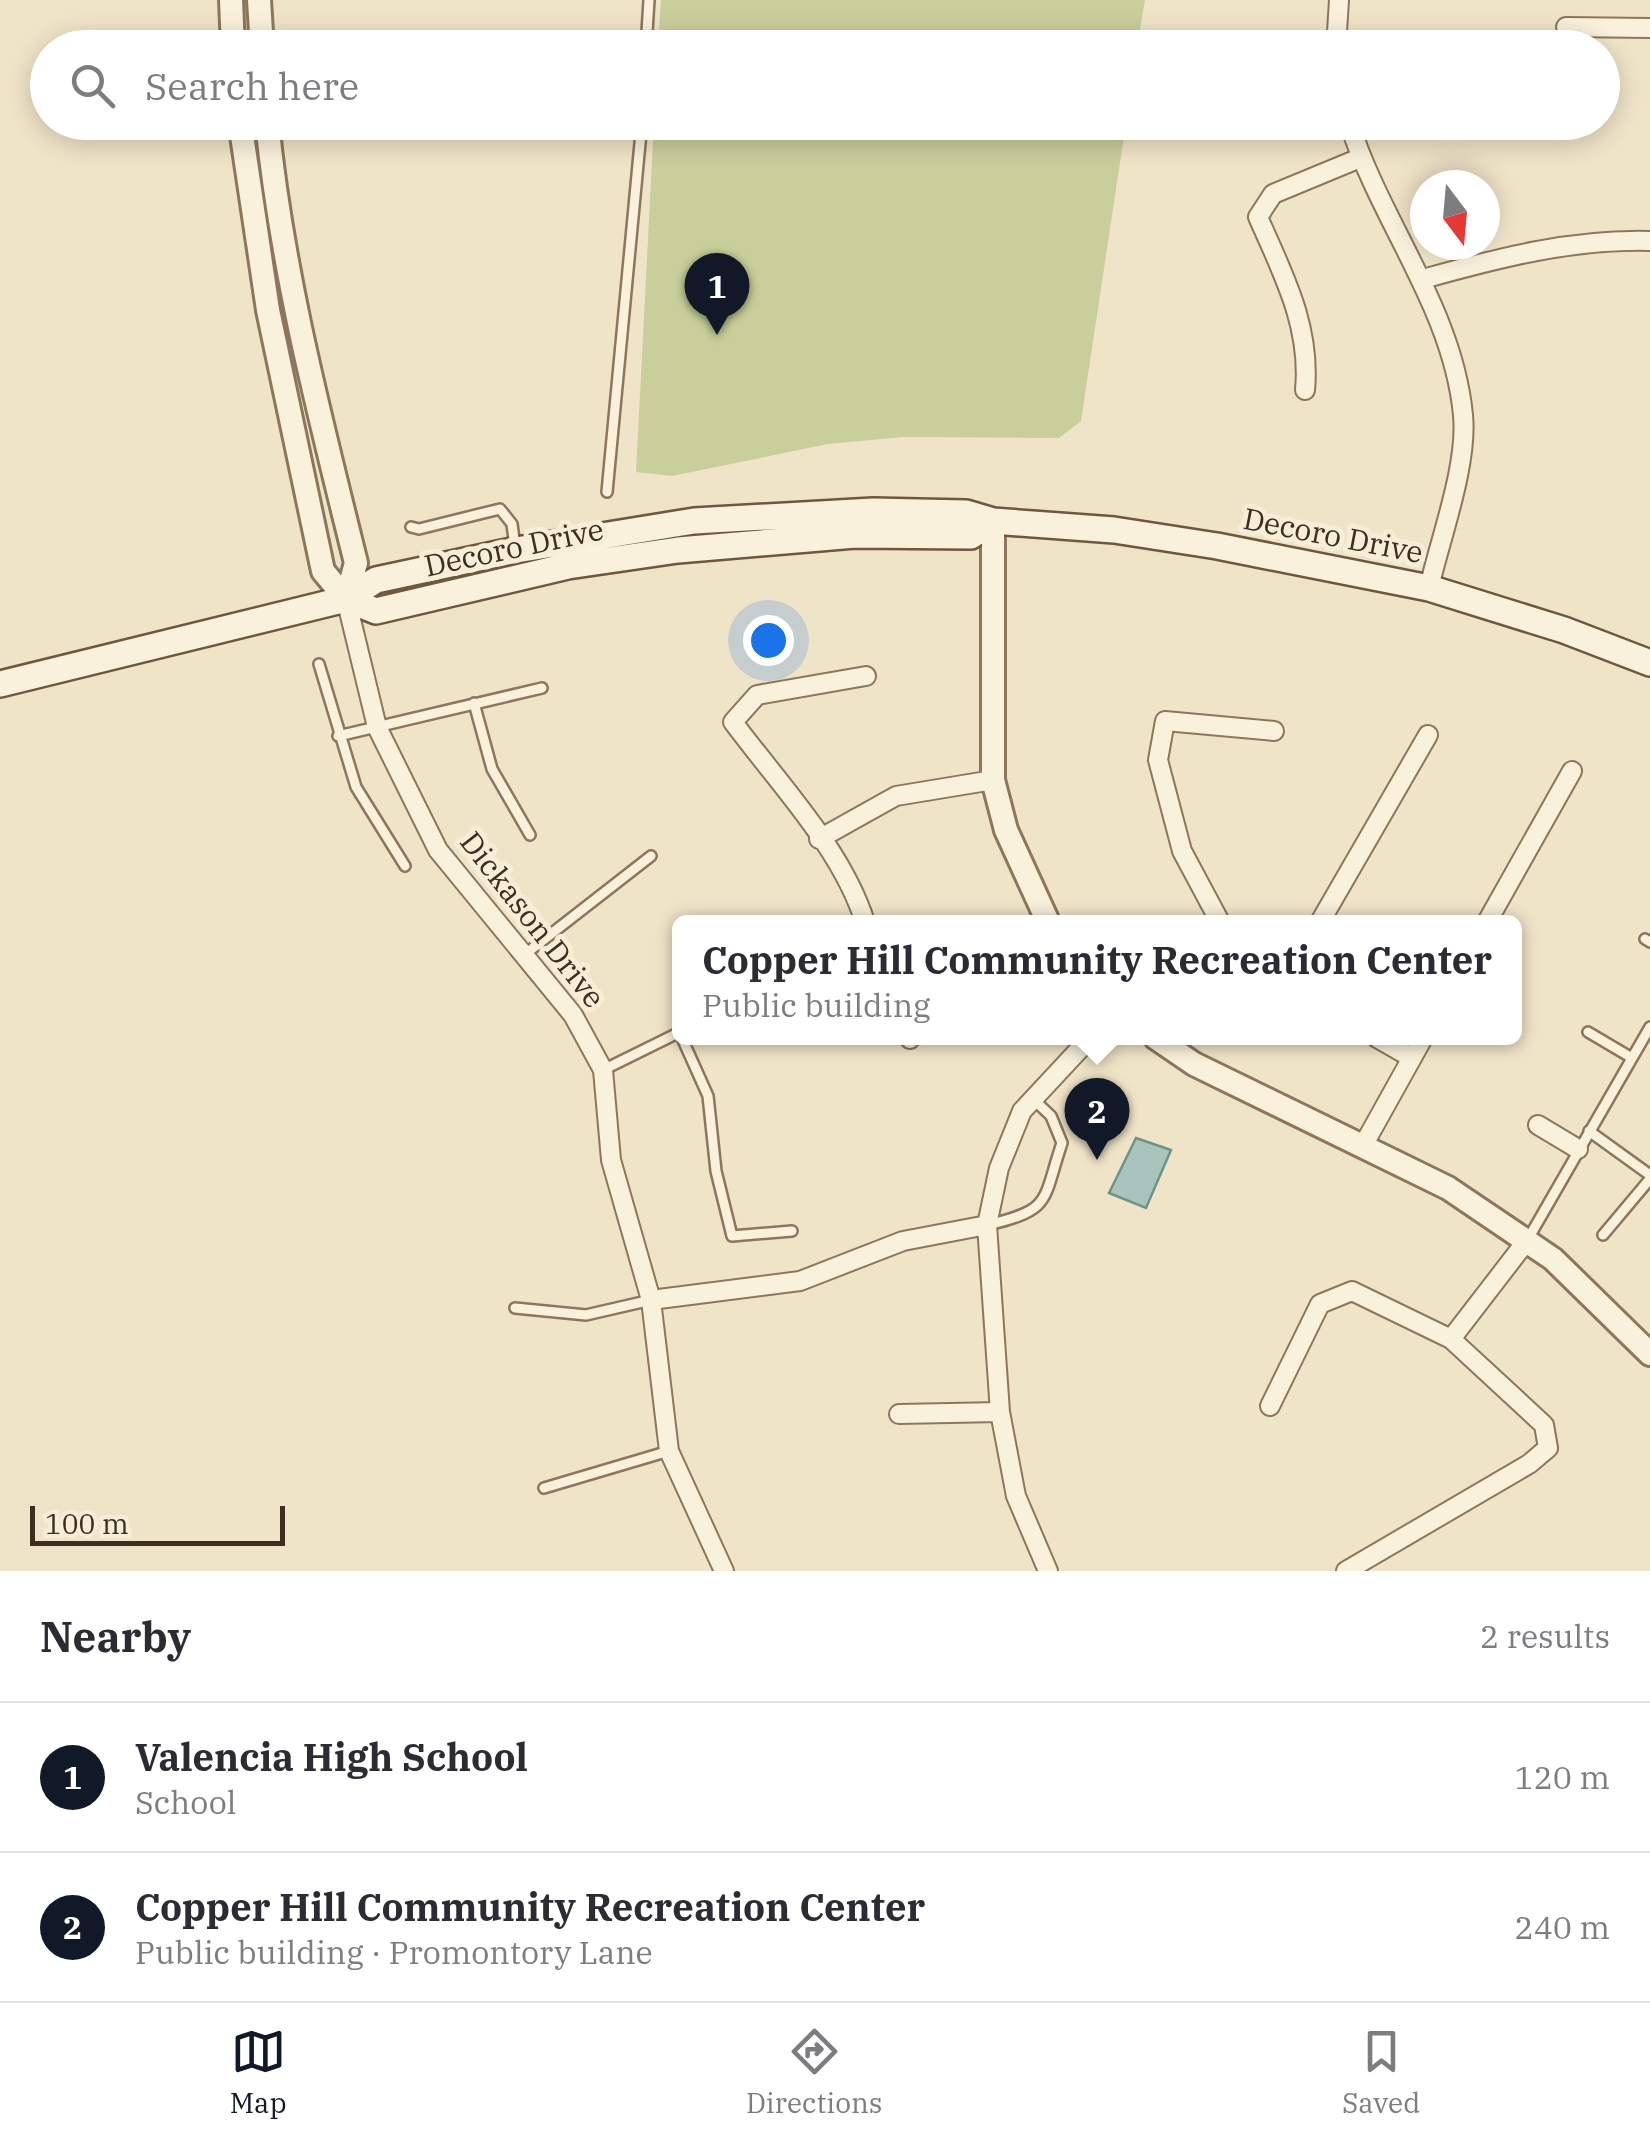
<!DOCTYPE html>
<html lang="en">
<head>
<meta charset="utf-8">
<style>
  :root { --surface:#fff; --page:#f2f2f3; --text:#2b2b33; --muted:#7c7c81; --line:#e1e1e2; --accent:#111827 }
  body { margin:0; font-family:"IBM Plex Serif",serif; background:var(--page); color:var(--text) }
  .compass { position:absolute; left:1410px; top:170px; width:90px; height:90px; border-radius:50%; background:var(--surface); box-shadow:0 5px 25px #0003; rotate:164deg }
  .scale { position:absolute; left:30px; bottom:25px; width:255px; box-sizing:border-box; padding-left:10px; border:5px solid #3d2e20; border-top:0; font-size:28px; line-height:35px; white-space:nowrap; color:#3d2e20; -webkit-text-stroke:8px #f7eed8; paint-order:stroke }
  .you { position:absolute; left:768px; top:640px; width:35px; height:35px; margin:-25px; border:8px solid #fff; border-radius:50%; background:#1a73e8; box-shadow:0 0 0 15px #1a73e833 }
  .badge { display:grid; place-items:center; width:65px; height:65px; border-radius:50%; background:var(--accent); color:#fff; font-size:32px; font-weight:700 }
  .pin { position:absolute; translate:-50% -82px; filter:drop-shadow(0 2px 5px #0008) }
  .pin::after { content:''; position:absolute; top:52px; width:35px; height:30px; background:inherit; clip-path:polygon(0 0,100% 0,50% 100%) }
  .popup { position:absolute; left:672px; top:915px; width:850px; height:130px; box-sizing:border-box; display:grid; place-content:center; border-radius:15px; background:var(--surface); filter:drop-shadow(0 2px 8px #0005); font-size:32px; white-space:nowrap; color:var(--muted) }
  .popup b { font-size:38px; color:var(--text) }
  .popup::after { content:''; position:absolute; left:50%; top:100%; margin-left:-20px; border:20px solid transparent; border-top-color:var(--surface) }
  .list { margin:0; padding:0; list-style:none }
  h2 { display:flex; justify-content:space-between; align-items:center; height:130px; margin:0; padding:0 40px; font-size:42px }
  h2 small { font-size:32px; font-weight:400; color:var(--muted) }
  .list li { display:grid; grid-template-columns:65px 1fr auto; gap:30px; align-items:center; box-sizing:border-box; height:150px; padding:0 40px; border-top:2px solid var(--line) }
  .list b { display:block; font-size:38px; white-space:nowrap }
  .list p { margin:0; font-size:32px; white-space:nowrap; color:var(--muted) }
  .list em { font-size:32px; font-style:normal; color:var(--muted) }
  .icon { flex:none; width:55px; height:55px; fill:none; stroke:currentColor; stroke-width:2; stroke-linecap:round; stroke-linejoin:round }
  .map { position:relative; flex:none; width:1650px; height:1571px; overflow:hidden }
  .search { position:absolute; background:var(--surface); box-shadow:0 5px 25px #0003; left:30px; right:30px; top:30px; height:110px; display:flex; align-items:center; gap:25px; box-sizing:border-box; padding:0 35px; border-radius:55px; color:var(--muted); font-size:38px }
  .sheet { height:430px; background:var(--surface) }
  nav { display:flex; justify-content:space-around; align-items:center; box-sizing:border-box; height:140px; border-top:2px solid var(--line); background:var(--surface); font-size:28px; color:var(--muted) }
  nav a { display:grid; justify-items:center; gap:5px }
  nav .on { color:var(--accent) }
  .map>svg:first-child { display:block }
  .green { fill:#c9cf9b }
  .water { fill:#a9c4bc; stroke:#6f938a; stroke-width:2.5 }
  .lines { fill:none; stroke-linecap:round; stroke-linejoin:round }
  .service-casing { stroke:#8d765c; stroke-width:14 }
  .minor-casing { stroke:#8d765c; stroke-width:22 }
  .tertiary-casing { stroke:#8d765c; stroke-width:28 }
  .secondary-casing { stroke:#6f573f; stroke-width:30 }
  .service { stroke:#faf1dc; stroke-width:9 }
  .minor { stroke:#faf1dc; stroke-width:18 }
  .tertiary { stroke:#faf1dc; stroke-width:22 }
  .secondary { stroke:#faf1dc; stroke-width:25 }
  .labels { text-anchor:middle; stroke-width:10; stroke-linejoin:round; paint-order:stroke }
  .street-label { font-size:30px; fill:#3d2e20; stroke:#f7eed8 }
</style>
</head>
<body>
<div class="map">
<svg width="1650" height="1571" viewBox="0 0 1650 1571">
  <rect width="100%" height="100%" fill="#f0e4c8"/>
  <!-- green -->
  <path class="green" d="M661,0H1145L1137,47H658Z
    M654,123H1126L1081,421L1059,438L904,437L828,444L672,476L636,472Z"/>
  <!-- water -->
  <path class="water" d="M1136,1138L1171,1150L1146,1208L1109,1193Z"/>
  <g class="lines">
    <defs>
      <path id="service" d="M646,48L649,0
        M607,492L642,122
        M411,527L419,529L500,509L512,524L515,547
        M319,664L356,787L405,866
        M474,703L492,769L530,835
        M338,736L542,688
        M1645,939L1650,942
        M524,955L651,856
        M1588,1032L1632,1058
        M682,1038L708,1096L716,1171L732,1236L792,1231
        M603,1070L680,1032
        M1589,1131L1650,1175
        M988,1225C1053,1209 1042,1202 1062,1143L1051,1116L1033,1099
        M1603,1235L1650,1179
        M1528,1239L1650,1027
        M515,1308L586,1315L651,1300
        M544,1488L669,1451"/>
      <path id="minor" d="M1566,27L1650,28
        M1336,48L1339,0
        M1349,122C1380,222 1453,308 1463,415C1468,465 1440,539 1429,588
        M1423,279C1498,258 1571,239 1650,241
        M1305,390C1311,326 1283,274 1258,217L1273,194L1360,158
        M346,599L377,727L438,850L573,1015L603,1070L611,1160L651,1300L669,1451L724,1571
        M819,839L896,796L993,780
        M865,922C842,849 779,784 733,722L757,695L866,676
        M1220,922L1182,851L1158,760L1165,721L1274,731
        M1320,922L1428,735
        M1487,922L1572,771
        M909,1038L910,1039
        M1377,1038L1412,1058
        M1538,1125L1578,1149
        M1364,1144L1423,1038
        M651,1300L800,1281L903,1241L987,1225
        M1451,1339L1528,1239
        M1270,1406L1320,1304L1352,1291L1451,1339L1544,1425L1548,1448L1529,1464L1346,1571
        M899,1414L1000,1412
        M1048,1571L1016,1496L1000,1412L987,1225L999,1168L1022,1111L1090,1038"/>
      <path id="tertiary" d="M231,0L233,48
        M259,0L262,48
        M240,122L268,310L323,571L346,599
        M267,122C282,273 320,417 356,563L346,599
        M993,521V780L1006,830L1048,922
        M1156,1038L1194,1064L1448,1188L1553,1259L1650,1354"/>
      <path id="secondary" d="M346,599L376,611L568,566L678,550L855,535L971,536L993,521
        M0,684L346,599L376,580L516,550L694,521L873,511L966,513L993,521L1114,530L1217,546L1429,588L1564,630L1650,663"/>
    </defs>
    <!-- service casing -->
    <use href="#service" class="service-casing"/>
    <!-- minor casing -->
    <use href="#minor" class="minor-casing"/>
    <!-- tertiary casing -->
    <use href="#tertiary" class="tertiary-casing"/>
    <!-- secondary casing -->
    <use href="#secondary" class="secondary-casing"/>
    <!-- service -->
    <use href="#service" class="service"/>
    <!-- minor -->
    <use href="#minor" class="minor"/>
    <!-- tertiary -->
    <use href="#tertiary" class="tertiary"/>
    <!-- secondary -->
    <use href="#secondary" class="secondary"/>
  </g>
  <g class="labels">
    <!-- street labels -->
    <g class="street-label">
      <text transform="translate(1333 536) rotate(11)" y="10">Decoro Drive</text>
      <text transform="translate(514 548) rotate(-12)" y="10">Decoro Drive</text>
      <text transform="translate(532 920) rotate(52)" y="10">Dickason Drive</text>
    </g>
  </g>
</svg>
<svg class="compass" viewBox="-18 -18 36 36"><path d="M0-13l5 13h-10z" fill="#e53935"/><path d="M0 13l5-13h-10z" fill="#7c7c81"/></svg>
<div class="scale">100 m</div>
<div class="you"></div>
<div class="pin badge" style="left:717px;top:335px">1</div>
<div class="pin badge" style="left:1097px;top:1160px">2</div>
<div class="popup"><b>Copper Hill Community Recreation Center</b>Public building</div>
<div class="search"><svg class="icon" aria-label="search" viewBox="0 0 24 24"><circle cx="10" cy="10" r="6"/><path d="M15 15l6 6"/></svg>Search here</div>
</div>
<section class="sheet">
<h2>Nearby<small>2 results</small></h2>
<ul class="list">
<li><span class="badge">1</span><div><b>Valencia High School</b><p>School</p></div><em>120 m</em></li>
<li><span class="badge">2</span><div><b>Copper Hill Community Recreation Center</b><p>Public building · Promontory Lane</p></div><em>240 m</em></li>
</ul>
</section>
<nav>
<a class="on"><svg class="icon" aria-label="map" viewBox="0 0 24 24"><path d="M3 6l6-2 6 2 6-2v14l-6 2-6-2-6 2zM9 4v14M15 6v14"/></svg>Map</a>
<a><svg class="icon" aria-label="directions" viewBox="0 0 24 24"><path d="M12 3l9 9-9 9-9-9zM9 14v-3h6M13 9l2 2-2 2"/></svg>Directions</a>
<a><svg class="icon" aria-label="saved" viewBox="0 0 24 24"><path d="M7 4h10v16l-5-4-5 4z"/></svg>Saved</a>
</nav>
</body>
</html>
